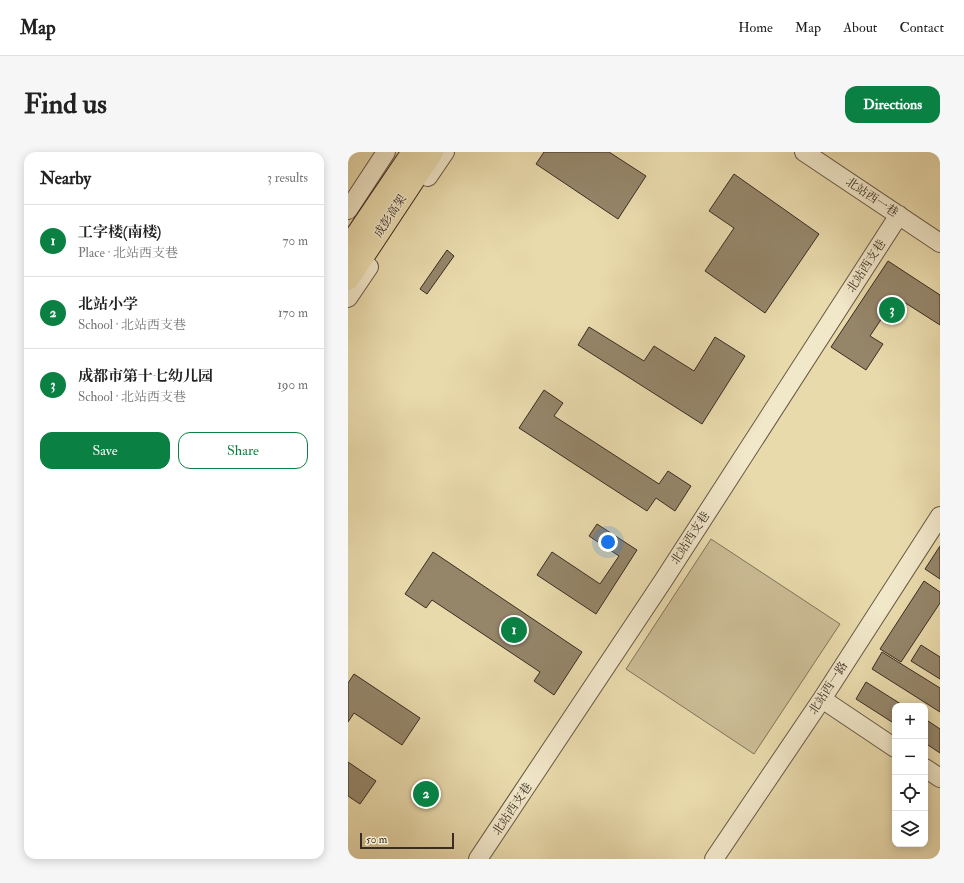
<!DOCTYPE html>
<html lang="en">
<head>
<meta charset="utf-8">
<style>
  :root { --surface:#fff; --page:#f6f6f6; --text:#222; --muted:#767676; --line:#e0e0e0; --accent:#0b8043 }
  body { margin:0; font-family:"IM FELL Double Pica","Noto Serif SC",serif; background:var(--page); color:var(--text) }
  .controls { position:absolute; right:12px; bottom:12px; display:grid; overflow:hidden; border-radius:8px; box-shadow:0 2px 10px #0003 }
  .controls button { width:36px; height:36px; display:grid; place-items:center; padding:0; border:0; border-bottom:1px solid var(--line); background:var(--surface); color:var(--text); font:20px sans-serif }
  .scale { position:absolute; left:12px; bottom:10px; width:94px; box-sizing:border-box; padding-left:4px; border:2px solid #392c23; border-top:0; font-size:11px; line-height:14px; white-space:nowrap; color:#392c23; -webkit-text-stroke:3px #f1e7c9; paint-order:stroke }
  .you { position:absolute; left:260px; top:390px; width:14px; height:14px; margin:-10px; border:3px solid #fff; border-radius:50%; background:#1a73e8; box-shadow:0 0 0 6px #1a73e833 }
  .badge { display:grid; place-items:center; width:26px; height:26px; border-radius:50%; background:var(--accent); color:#fff; font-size:13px; font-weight:700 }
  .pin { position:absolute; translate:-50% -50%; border:2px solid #fff; box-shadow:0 1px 4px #0006 }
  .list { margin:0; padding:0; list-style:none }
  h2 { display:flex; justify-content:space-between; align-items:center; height:52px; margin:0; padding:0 16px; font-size:17px }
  h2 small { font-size:13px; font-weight:400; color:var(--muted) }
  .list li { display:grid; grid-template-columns:26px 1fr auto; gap:12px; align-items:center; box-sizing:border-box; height:72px; padding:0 16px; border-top:1px solid var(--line) }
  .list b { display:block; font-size:15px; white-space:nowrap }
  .list p { margin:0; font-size:13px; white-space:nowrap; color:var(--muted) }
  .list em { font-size:13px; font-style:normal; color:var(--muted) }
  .actions { display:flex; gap:8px; padding:12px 16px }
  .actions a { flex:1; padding:9px 0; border:1px solid var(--accent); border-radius:12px; text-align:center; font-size:14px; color:var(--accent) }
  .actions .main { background:var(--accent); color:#fff }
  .icon { flex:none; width:22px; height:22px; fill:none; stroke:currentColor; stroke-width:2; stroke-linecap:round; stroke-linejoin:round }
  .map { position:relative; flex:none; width:592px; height:707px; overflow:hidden; border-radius:12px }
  header { display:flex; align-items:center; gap:24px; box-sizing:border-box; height:56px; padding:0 20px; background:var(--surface); border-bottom:1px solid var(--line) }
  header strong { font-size:19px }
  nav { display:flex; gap:22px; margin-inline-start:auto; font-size:14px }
  .intro { display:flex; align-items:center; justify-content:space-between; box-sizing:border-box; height:96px; padding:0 24px }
  h1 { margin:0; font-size:28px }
  .button { padding:10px 18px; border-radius:12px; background:var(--accent); color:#fff; font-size:14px; font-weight:700 }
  main { display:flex; gap:24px; padding:0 24px }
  aside { flex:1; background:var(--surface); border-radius:12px; box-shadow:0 2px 10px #0003 }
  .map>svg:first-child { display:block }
  .green { fill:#cbbc95; stroke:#82745c }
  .building { fill:#95866a; stroke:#392c23 }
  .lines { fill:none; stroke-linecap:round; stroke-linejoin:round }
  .minor-casing { stroke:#655845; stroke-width:20 }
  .highway-casing { stroke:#392c23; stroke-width:24 }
  .minor { stroke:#f1e7c9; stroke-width:18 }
  .highway { stroke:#e9daac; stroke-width:22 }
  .labels { text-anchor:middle; stroke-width:3; stroke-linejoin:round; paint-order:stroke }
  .street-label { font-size:12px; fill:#392c23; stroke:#f1e7c9 }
</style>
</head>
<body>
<header>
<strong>Map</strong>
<nav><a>Home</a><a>Map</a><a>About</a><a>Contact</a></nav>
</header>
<div class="intro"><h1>Find us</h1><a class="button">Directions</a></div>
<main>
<aside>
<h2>Nearby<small>3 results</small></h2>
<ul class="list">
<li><span class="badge">1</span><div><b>工字楼(南楼)</b><p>Place · 北站西支巷</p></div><em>70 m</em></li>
<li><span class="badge">2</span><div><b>北站小学</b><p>School · 北站西支巷</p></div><em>170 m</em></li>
<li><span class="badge">3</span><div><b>成都市第十七幼儿园</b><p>School · 北站西支巷</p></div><em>190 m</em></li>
</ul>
<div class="actions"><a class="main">Save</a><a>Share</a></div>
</aside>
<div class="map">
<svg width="592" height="707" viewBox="0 0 592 707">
  <rect width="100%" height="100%" fill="#e9daac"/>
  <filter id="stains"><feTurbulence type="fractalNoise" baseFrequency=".005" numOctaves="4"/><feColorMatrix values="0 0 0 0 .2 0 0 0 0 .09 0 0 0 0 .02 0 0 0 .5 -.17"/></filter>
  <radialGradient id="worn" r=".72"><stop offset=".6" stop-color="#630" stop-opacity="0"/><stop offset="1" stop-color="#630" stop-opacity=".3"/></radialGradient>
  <!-- green -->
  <path class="green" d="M363,387L492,472L406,602L278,517Z"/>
  <!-- building -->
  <path class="building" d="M196,0H261L298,24L270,67L188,12Z
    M386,22L471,82L417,161L357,119L386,76L361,59Z
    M99,98L106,104L79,142L72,137Z
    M540,109L592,143V173L548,145L522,184L535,192L518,218L483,195Z
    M241,175L296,209L306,194L346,219L367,185L397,204L354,272L230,193Z
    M196,238L215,251L206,264L311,332L320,319L343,334L327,359L308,346L299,359L171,276Z
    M249,372L289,398L248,462L189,423L204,400L252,432L271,404L241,384Z
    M592,394V427L577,417Z
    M85,400L234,500L206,543L186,529L192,520L84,448L78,456L57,442Z
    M576,429L592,440V451L553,510L532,497Z
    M573,493L592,505V527L563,509Z
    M534,500L592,536V560L524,517Z
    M6,522L72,566L54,593L6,561L0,570V531Z
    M518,530L556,554H547V572L508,547Z
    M577,567L592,577V601L577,591Z
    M0,610L28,629L12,652L0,644Z"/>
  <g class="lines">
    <defs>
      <path id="minor" d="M456,0L592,91
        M80,25L97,0
        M0,58L38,0
        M0,146L21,115
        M474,547L547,596
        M577,616L592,626
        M130,707L315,429L551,63
        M366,707L474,547L592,364"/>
      <path id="highway" d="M0,96L65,0
        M0,127L84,0"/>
    </defs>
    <!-- minor casing -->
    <use href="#minor" class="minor-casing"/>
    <!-- highway casing -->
    <use href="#highway" class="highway-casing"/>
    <!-- minor -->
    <use href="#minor" class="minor"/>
    <!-- highway -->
    <use href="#highway" class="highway"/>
  </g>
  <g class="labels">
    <!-- street labels -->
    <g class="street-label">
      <text transform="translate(524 45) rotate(34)" y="4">北站西一巷</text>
      <text transform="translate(42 64) rotate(-57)" y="4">成彭高架</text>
      <text transform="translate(518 114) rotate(-57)" y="4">北站西支巷</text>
      <text transform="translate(342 386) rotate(-57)" y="4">北站西支巷</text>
      <text transform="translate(480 536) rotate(-57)" y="4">北站西一路</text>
      <text transform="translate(164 657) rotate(-56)" y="4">北站西支巷</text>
    </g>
  </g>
  <rect width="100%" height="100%" filter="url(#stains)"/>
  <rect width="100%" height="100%" fill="url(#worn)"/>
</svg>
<div class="controls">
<button>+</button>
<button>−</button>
<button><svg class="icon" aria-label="locate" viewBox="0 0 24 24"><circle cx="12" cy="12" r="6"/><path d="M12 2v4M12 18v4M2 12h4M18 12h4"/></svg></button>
<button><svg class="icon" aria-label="layers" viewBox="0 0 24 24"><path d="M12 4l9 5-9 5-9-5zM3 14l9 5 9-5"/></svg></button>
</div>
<div class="scale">50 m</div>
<div class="you"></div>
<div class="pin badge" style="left:166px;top:478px">1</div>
<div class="pin badge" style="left:78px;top:642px">2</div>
<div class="pin badge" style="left:544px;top:158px">3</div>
</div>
</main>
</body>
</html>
